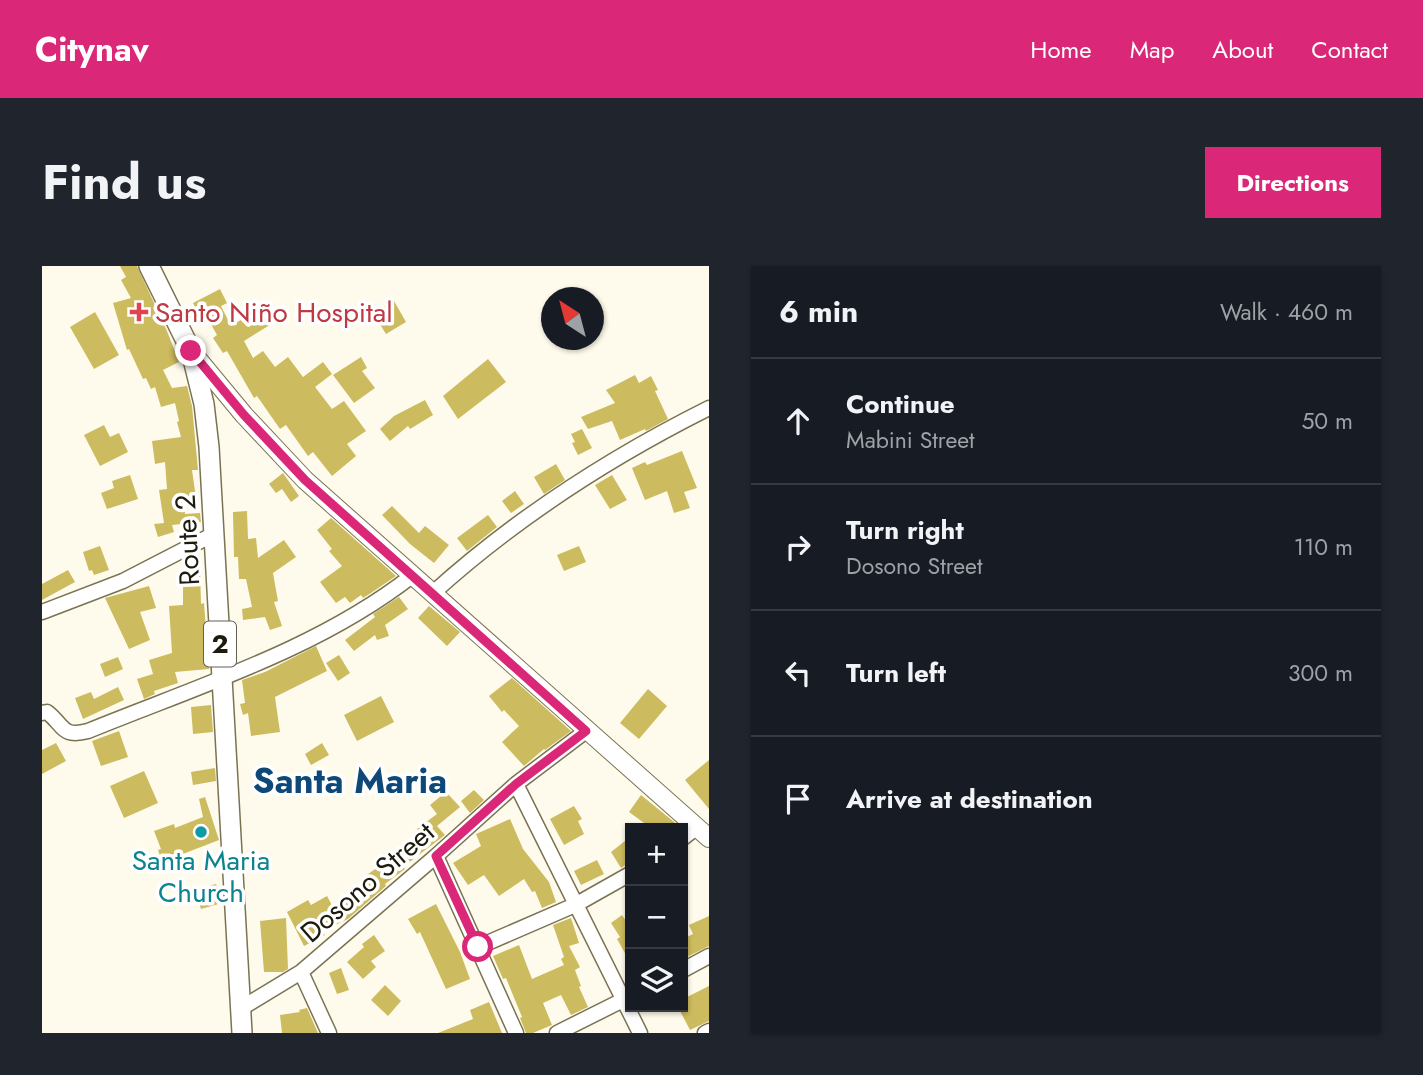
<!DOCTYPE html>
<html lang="en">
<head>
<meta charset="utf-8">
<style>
  :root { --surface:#171b24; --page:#20242c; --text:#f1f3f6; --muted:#9ea1a6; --line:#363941; --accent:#db2777 }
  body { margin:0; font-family:Jost,sans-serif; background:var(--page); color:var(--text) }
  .controls { position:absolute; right:21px; bottom:21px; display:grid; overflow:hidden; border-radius:0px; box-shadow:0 2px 5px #0004 }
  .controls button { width:63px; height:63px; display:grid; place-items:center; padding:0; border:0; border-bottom:2px solid var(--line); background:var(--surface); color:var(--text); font:35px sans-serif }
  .compass { position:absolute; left:499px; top:21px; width:63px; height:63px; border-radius:50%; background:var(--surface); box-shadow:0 2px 5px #0004; rotate:324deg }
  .stop { position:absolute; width:21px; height:21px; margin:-16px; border:5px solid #db2777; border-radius:50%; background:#fff }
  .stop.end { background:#db2777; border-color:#fff; box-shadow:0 2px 7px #0008 }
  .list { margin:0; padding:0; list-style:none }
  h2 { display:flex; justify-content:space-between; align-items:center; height:91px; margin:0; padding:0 28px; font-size:30px }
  h2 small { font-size:23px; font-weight:400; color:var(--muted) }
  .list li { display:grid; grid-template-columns:46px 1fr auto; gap:21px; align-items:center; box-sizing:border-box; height:126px; padding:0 28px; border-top:2px solid var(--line) }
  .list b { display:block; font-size:26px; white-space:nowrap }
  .list p { margin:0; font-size:23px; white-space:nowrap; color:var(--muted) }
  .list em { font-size:23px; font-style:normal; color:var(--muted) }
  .icon { flex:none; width:38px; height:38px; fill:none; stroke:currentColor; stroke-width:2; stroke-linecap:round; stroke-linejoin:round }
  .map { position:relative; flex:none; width:667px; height:767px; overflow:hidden; border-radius:0px }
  header { display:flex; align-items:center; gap:42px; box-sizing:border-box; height:98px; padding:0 35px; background:var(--accent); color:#fff }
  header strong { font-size:33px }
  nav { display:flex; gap:38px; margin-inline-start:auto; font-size:24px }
  .intro { display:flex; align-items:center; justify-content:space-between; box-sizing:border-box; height:168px; padding:0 42px }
  h1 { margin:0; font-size:49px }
  .button { padding:18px 32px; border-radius:0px; background:var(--accent); color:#fff; font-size:24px; font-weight:700 }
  main { display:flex; gap:42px; padding:0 42px }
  aside { flex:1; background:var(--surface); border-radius:0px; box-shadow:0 2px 5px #0004 }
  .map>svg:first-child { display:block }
  .building { fill:#cdbb5f }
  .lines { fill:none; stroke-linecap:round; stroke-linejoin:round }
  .minor-casing { stroke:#7a7352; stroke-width:17 }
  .major-casing { stroke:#7a7352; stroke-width:20 }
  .highway-casing { stroke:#7a7352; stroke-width:22 }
  .minor { stroke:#fff; stroke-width:14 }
  .major { stroke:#fff; stroke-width:18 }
  .highway { stroke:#fff; stroke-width:19 }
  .route { stroke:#db2777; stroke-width:9 }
  .health-dot { fill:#e0444e; stroke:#fff; stroke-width:2.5 }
  .culture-dot { fill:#0f9aa8; stroke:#fff; stroke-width:2.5 }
  .labels { text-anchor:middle; stroke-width:7; stroke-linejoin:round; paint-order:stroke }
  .shield { fill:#fff; stroke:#615f56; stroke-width:2 }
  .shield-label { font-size:26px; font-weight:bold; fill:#1d1b0d }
  .health-label { font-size:28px; fill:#be3a42; stroke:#fff; text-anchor:start }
  .street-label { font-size:28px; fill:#1d1b0d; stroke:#fff }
  .culture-label { font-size:28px; fill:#0d838f; stroke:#fff }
  .district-label { font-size:35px; font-weight:bold; fill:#0e4879; stroke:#fff }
</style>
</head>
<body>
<header>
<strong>Citynav</strong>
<nav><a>Home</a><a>Map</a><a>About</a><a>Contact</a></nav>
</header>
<div class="intro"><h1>Find us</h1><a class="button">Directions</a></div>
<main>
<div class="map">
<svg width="667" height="767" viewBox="0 0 667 767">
  <rect width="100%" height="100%" fill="#fefbec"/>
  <!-- building -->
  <path class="building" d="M78,0H95L125,65L137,96L121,104L130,122L145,120L150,140L156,204H150L154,232L142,233L143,248L158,247L159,256L130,259L132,266L116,271L112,258L122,257L117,224L125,223L123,196L113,198L110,175L139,171L135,156L137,155L133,137L119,141L113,121L109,123L104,112L101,113L87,83L85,84L71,37L89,32L79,14L84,11Z
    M178,23L185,37L179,40L189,60L221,40L231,57L202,75L211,92L221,85L233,101L246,91L261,111L281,96L290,108L273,121L290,143L302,135L324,165L305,178L314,190L290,210L271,186L266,190L244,159L238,163L215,130L212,132L185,85L181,87L171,72L175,69L163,48L158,51L151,37Z
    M352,35L364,56L344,68L331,47Z
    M53,46L77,89L52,103L28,61Z
    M319,91L325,102L320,105L333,122L312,137L291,109Z
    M446,93L464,116L416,153L401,130Z
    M593,109L597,117L609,110L616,124L613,125L626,153L604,165L603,163L578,174L570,155L546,163L539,151L573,137L564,124Z
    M383,134L391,149L368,163L366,160L348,175L338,163L352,150Z
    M62,159L68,171L77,167L86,186L58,200L42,169Z
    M540,163L550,182L536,189L530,177L533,176L529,168Z
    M640,185L655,222L642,226L648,242L632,247L625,225L603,234L590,202L603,196L605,199Z
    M514,198L523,214L502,228L492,211Z
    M241,207L257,230L249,236L240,223L234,227L227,218Z
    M88,209L96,233L65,243L59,227L72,222L70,215Z
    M570,209L585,234L568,243L553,219Z
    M473,225L482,238L469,247L460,235Z
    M350,240L377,267L383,260L407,279L392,297L368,278L340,249Z
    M205,245L206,273L214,272L216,292L242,274L254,291L231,307L236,335L232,336L240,360L228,364L223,351L201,354L200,343L210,341L204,313H197L196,291H192L191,246Z
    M446,249L455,261L425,285L415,272Z
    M289,252L354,310L329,327L321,332L319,329L308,337L303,331L294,337L278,316L300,300L287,285L290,283L275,264Z
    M58,280L67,304L52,309L50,304L47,305L41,286Z
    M537,280L544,296L522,305L515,289Z
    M141,303H158L159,338L162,337L167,403L133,406L136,417L112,425L113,428L102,433L95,413L111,408L107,394L130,387L127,340L141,339Z
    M26,304L33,316L0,334V318Z
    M107,320L114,342L98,346L108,374L87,383L63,332Z
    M357,331L366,343L343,359L347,370L335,374L333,369L312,385L303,374L333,351L331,348Z
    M387,340L418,366L405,380L376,352Z
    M274,380L285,405L233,431L238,466L209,470L206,447L201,449L198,438L203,437L200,414L223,406Z
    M297,389L308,407L296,415L284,397Z
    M76,391L81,403L63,411L58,398Z
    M470,412L529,465L503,484L502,483L482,500L460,476L477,460L462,444L460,446L447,430Z
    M76,421L82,434L41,453L33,432L49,426L52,433Z
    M606,423L625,440L597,473L578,457Z
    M339,430L352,456L315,475L302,449Z
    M169,439L171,466L151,468L149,441Z
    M77,465L86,491L59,500L50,475Z
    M14,477L24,495L0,508V484Z
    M280,477L287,489L269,499L263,488Z
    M667,494V543L643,514Z
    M173,502L174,515L151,519L149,506Z
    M102,505L116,537L82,552L68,520Z
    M432,524L442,534L428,547L419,535Z
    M404,526L418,541L395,560L403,569L361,601L363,603L343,618L344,620L306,653L280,665L283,669L262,680L245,646L266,634L269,639L285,630L293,645L312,629L310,626L325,615L322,611L336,601L332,595L348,583L352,588L379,568L375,563L395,548L388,539Z
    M599,529L637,560L635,562H609L587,546Z
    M163,531L177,574L120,596L116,584L119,583L112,565L132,558L133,562L161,551L157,533Z
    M532,540L540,553L536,555L542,568L522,579L508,553Z
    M468,553L481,583L507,616L514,636L500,642L493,625L490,626L482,613L457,630L442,609L426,619L411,597L439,580L434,568Z
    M588,571V596L579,602L569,586Z
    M555,594L562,608L539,619L532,605Z
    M174,618L180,637L159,643L153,624Z
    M394,638L418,686L428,713L404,723L378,666L375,668L366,653Z
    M580,649L588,661V696L575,673L578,671L569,657Z
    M667,650V680L641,693V668L643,672L651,668L647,659Z
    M244,652L246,703L241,706H222L218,655Z
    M529,652L537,677L527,680L538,701L533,704L539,720L537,721L546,741L529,749L519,729L501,737L510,759L491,767H484L478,752L480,751L464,712L461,713L451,690L477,679L490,713L522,699L519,693L522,691L511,659Z
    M332,669L343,685L329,695L334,701L321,713L305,696L322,681L320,678Z
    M299,702L307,724L295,728L287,707Z
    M343,719L359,735L346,750L329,734Z
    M667,720V755L648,764L636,741H641V733Z
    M447,736L460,767H396L431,753L428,744Z
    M265,742L276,767H240L238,749L258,746L257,744Z"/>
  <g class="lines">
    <defs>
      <path id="minor" d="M391,327C474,252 567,192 667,142
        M0,346L81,315L172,268
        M0,447L5,446C22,459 19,472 46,465C156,420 277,383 371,309
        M474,518L598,767
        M641,572L655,561
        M394,590L474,767
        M436,681L533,639L588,608
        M641,704L667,690
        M259,706L287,767
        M198,743L259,706L394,590L474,518L544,465
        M515,767L587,731
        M663,767L667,765"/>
      <path id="major" d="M149,85L202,149L263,214L667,572"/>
      <path id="highway" d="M107,0L149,85L162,138L167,181L200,767"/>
    </defs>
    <!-- minor casing -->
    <use href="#minor" class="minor-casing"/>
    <!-- major casing -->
    <use href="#major" class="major-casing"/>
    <!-- highway casing -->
    <use href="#highway" class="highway-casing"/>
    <!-- minor -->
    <use href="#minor" class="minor"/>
    <!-- major -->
    <use href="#major" class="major"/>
    <!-- highway -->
    <use href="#highway" class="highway"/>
  </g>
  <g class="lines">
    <!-- route -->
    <path class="route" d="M149,85L202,149L263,214L544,465L474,518L394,590L436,681"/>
  </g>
  <!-- markers -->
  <path class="health-dot" d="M93.5 35.5h7v7h7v7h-7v7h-7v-7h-7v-7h7z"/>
  <circle class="culture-dot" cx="159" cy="566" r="7"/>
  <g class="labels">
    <!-- shield labels -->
    <rect class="shield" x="162" y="355.5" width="32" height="45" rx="5"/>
    <g class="shield-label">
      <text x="178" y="387">2</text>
    </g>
    <!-- health labels -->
    <g class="health-label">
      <text x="113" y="56">Santo Niño Hospital</text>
    </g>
    <!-- street labels -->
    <g class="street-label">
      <text transform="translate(145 274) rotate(-93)" y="10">Route 2</text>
      <text transform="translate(325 616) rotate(-41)" y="10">Dosono Street</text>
    </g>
    <!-- culture labels -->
    <g class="culture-label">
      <text x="159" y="604">Santa Maria<tspan x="159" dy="32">Church</tspan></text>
    </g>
    <!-- district labels -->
    <g class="district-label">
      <text x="308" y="527">Santa Maria</text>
    </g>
  </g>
</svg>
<div class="controls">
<button>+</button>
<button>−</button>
<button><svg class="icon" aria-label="layers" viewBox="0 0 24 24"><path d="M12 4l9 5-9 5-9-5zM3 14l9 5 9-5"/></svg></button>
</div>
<svg class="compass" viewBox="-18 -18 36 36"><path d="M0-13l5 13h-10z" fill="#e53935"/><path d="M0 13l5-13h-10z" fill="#9ea1a6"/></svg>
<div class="stop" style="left:436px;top:681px"></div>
<div class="stop end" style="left:149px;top:85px"></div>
</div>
<aside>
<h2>6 min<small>Walk · 460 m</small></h2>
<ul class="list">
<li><svg class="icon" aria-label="ahead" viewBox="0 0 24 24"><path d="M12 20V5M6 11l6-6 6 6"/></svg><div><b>Continue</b><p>Mabini Street</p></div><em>50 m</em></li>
<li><svg class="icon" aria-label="right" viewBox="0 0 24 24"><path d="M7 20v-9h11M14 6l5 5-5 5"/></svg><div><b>Turn right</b><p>Dosono Street</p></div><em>110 m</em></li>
<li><svg class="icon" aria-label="left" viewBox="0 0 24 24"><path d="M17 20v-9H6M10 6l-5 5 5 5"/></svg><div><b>Turn left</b></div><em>300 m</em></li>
<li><svg class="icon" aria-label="arrive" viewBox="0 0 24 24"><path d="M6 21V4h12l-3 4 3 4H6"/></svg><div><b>Arrive at destination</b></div></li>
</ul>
</aside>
</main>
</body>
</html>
